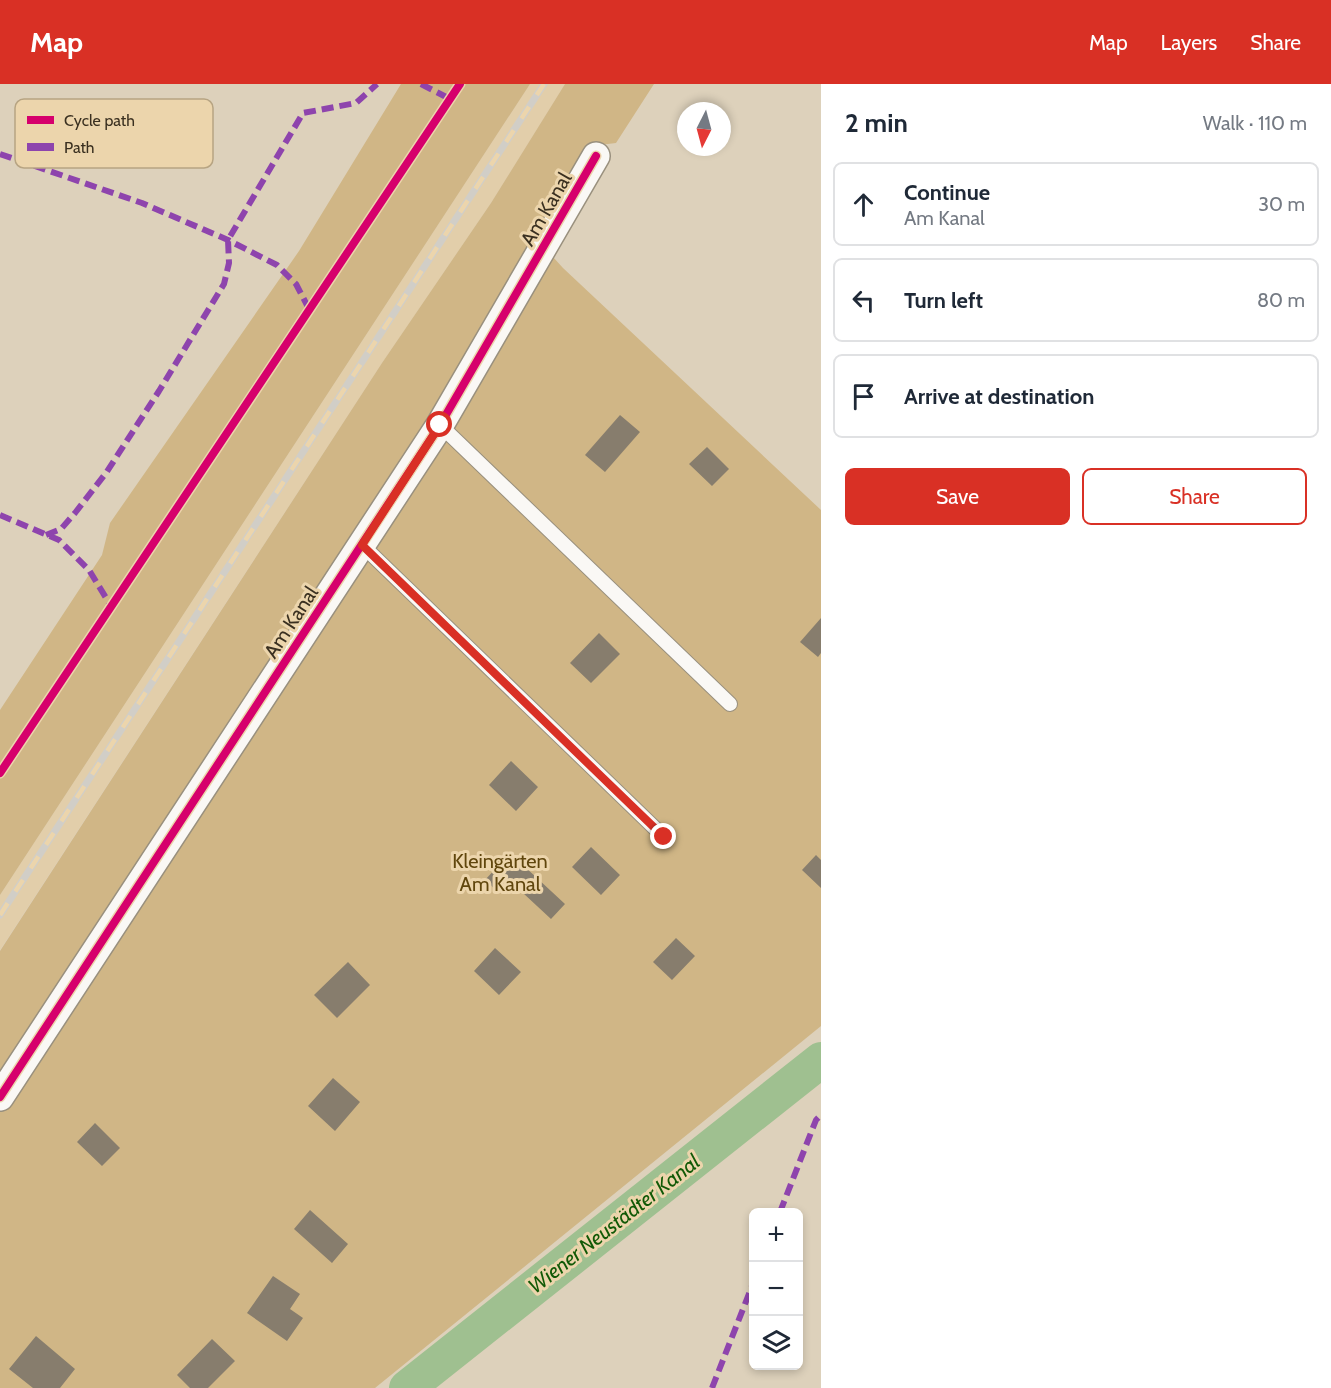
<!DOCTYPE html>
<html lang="en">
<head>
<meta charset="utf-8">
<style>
  :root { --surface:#fff; --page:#f6f6f7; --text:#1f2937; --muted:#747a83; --line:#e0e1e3; --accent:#d93025 }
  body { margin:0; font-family:Cabin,sans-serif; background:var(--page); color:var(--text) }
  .controls { position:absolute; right:18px; bottom:18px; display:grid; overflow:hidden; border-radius:9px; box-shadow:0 3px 9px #0003 }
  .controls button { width:54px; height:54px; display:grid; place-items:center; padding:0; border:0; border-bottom:2px solid var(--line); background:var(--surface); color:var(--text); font:30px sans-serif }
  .compass { position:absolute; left:677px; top:18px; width:54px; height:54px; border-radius:50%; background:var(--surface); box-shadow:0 3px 9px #0003; rotate:186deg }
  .stop { position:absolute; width:18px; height:18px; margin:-14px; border:4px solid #d93025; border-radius:50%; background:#fff }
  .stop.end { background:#d93025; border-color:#fff; box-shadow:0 2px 6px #0008 }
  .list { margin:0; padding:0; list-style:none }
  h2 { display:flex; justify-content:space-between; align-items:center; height:78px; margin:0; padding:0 24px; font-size:26px }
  h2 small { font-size:20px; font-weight:400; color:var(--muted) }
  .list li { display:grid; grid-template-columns:39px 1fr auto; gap:18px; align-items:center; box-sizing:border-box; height:84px; margin:0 12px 12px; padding:0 12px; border:2px solid var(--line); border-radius:9px }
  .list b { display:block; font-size:22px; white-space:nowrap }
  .list p { margin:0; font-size:20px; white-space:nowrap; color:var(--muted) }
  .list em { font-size:20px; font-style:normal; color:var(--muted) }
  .actions { display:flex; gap:12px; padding:18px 24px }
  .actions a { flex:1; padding:14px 0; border:2px solid var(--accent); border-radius:9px; text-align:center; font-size:21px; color:var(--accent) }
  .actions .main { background:var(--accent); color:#fff }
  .icon { flex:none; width:33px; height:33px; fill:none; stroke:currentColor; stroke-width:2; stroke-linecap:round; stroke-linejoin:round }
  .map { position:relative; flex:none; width:821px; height:1304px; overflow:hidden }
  header { display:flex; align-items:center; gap:36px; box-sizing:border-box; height:84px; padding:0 30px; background:var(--accent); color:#fff }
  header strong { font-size:28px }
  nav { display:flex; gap:33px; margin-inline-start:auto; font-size:21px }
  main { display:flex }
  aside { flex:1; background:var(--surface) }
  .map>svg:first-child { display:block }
  .built { fill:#e2ceaa }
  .green { fill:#d0b686 }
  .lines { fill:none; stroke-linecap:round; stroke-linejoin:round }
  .canal { stroke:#9fc090; stroke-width:36 }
  .building { fill:#877d6d }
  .lane-casing { stroke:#99907e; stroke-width:16 }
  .street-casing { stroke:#99907e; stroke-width:30 }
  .lane { stroke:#faf8f5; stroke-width:14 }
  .street { stroke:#faf8f5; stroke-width:27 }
  .rail-casing { stroke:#d1cec7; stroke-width:7 }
  .rail { stroke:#ecd5ac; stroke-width:4.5; stroke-dasharray:14; stroke-linecap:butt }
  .quiet { stroke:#8e44ad; stroke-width:6; stroke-dasharray:12 6; stroke-linecap:butt }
  .cycleway-casing { stroke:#ecd5ac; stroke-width:11 }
  .cycleway { stroke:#d6006c; stroke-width:8 }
  .route { stroke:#d93025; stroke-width:8 }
  .labels { text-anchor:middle; stroke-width:6; stroke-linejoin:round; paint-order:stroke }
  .street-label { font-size:20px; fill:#3a3020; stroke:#ecd5ac }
  .park-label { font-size:20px; fill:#60460d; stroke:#ecd5ac }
  .water-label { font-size:21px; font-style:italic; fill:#115906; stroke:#ecd5ac }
  .key { fill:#ecd5ac; stroke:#b7a482; stroke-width:1.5 }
  .key-label { font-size:16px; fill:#3a3020 }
</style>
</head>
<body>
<header>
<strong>Map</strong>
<nav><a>Map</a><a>Layers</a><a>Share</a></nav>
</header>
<main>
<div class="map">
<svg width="821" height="1304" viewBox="0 0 821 1304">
  <rect width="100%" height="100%" fill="#ddd1bb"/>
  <!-- built -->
  <path class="built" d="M530,0H565L491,119L382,279L0,866V811Z"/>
  <!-- green -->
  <path class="green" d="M401,0H530L0,811V626L102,471L110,439L299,167Z
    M565,0H654L616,59L591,62L533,151L563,184L821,426V942L375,1304H0V867L382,279L491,119Z"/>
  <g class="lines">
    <!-- canal -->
    <path class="canal" d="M407,1304L821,976"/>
  </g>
  <!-- building -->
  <path class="building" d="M620,331L640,348L605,388L585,371Z
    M707,363L729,385L712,402L689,380Z
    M821,534V569L818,573L800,558Z
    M599,549L620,570L591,599L570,579Z
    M511,677L538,703L516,727L489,701Z
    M591,763L620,791L601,811L572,783Z
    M510,769L565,820L551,835L509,796L498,808L485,796Z
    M816,771L821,776V804L802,786Z
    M676,854L695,872L672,896L653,878Z
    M495,864L521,888L499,911L474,887Z
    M348,878L370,901L337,934L314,911Z
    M333,994L360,1018L335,1047L308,1022Z
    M95,1039L120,1064L102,1082L77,1058Z
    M310,1126L348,1160L332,1179L294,1145Z
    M273,1192L300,1210L290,1225L303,1234L287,1257L247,1229Z
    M36,1252L75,1285L60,1304H33L9,1285Z
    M212,1255L235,1277L208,1304H190L177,1291Z"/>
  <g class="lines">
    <defs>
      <path id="lane" d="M440,341L730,620
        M362,461L664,753"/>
      <path id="street" d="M0,1013L440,341L596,72"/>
    </defs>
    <!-- lane casing -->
    <use href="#lane" class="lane-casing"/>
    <!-- street casing -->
    <use href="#street" class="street-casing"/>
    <!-- lane -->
    <use href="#lane" class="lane"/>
    <!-- street -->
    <use href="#street" class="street"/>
    <defs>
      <path id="rail" d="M0,831L544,0"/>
    </defs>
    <!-- rail casing -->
    <use href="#rail" class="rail-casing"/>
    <!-- rail -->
    <use href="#rail" class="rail"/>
    <!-- quiet -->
    <path class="quiet" d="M421,0L450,15
      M0,70L142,119L228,156L277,181L296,200L309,225
      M0,431L59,456L89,486L111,522
      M46,451L61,445L75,429L106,389L159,307L224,200L229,179L228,156L303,29L356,19L377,0
      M780,1128L816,1036L821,1031
      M712,1304L754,1197"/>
    <defs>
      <path id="cycleway" d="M0,689L460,0
        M0,1013L440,341L596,72"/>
    </defs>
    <!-- cycleway casing -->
    <use href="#cycleway" class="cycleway-casing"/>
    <!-- cycleway -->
    <use href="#cycleway" class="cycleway"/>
  </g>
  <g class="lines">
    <!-- route -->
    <path class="route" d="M440,341L362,461L664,753"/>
  </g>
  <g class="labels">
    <!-- street labels -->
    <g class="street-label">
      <text transform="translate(546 125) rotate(-60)" y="7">Am Kanal</text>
      <text transform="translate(291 538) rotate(-57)" y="7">Am Kanal</text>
    </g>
    <!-- park labels -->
    <g class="park-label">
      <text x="500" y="784">Kleingärten<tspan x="500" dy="23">Am Kanal</tspan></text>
    </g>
    <!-- water labels -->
    <g class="water-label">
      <text transform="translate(614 1140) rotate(-38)" y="7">Wiener Neustädter Kanal</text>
    </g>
  </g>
  <!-- legend -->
  <rect x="15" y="15" width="198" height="69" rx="9" class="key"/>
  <rect x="27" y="32" width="27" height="8" fill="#d6006c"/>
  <rect x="27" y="59" width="27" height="8" fill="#8e44ad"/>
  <g class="key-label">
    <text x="64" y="42">Cycle path</text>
    <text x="64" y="69">Path</text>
  </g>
</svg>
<div class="controls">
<button>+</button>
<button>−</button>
<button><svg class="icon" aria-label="layers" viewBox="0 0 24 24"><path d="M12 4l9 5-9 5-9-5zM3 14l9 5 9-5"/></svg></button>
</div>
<svg class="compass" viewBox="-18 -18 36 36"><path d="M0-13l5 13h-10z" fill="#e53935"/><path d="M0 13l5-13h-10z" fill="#747a83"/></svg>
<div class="stop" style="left:440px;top:341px"></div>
<div class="stop end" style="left:664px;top:753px"></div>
</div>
<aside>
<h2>2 min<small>Walk · 110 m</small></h2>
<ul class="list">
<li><svg class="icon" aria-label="ahead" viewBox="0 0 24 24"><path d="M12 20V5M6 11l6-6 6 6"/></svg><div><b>Continue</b><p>Am Kanal</p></div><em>30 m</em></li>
<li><svg class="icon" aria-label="left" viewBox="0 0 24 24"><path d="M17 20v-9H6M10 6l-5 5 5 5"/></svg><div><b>Turn left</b></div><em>80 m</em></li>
<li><svg class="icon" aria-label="arrive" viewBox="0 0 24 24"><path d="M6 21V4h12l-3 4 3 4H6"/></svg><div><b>Arrive at destination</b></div></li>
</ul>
<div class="actions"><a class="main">Save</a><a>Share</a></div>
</aside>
</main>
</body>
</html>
